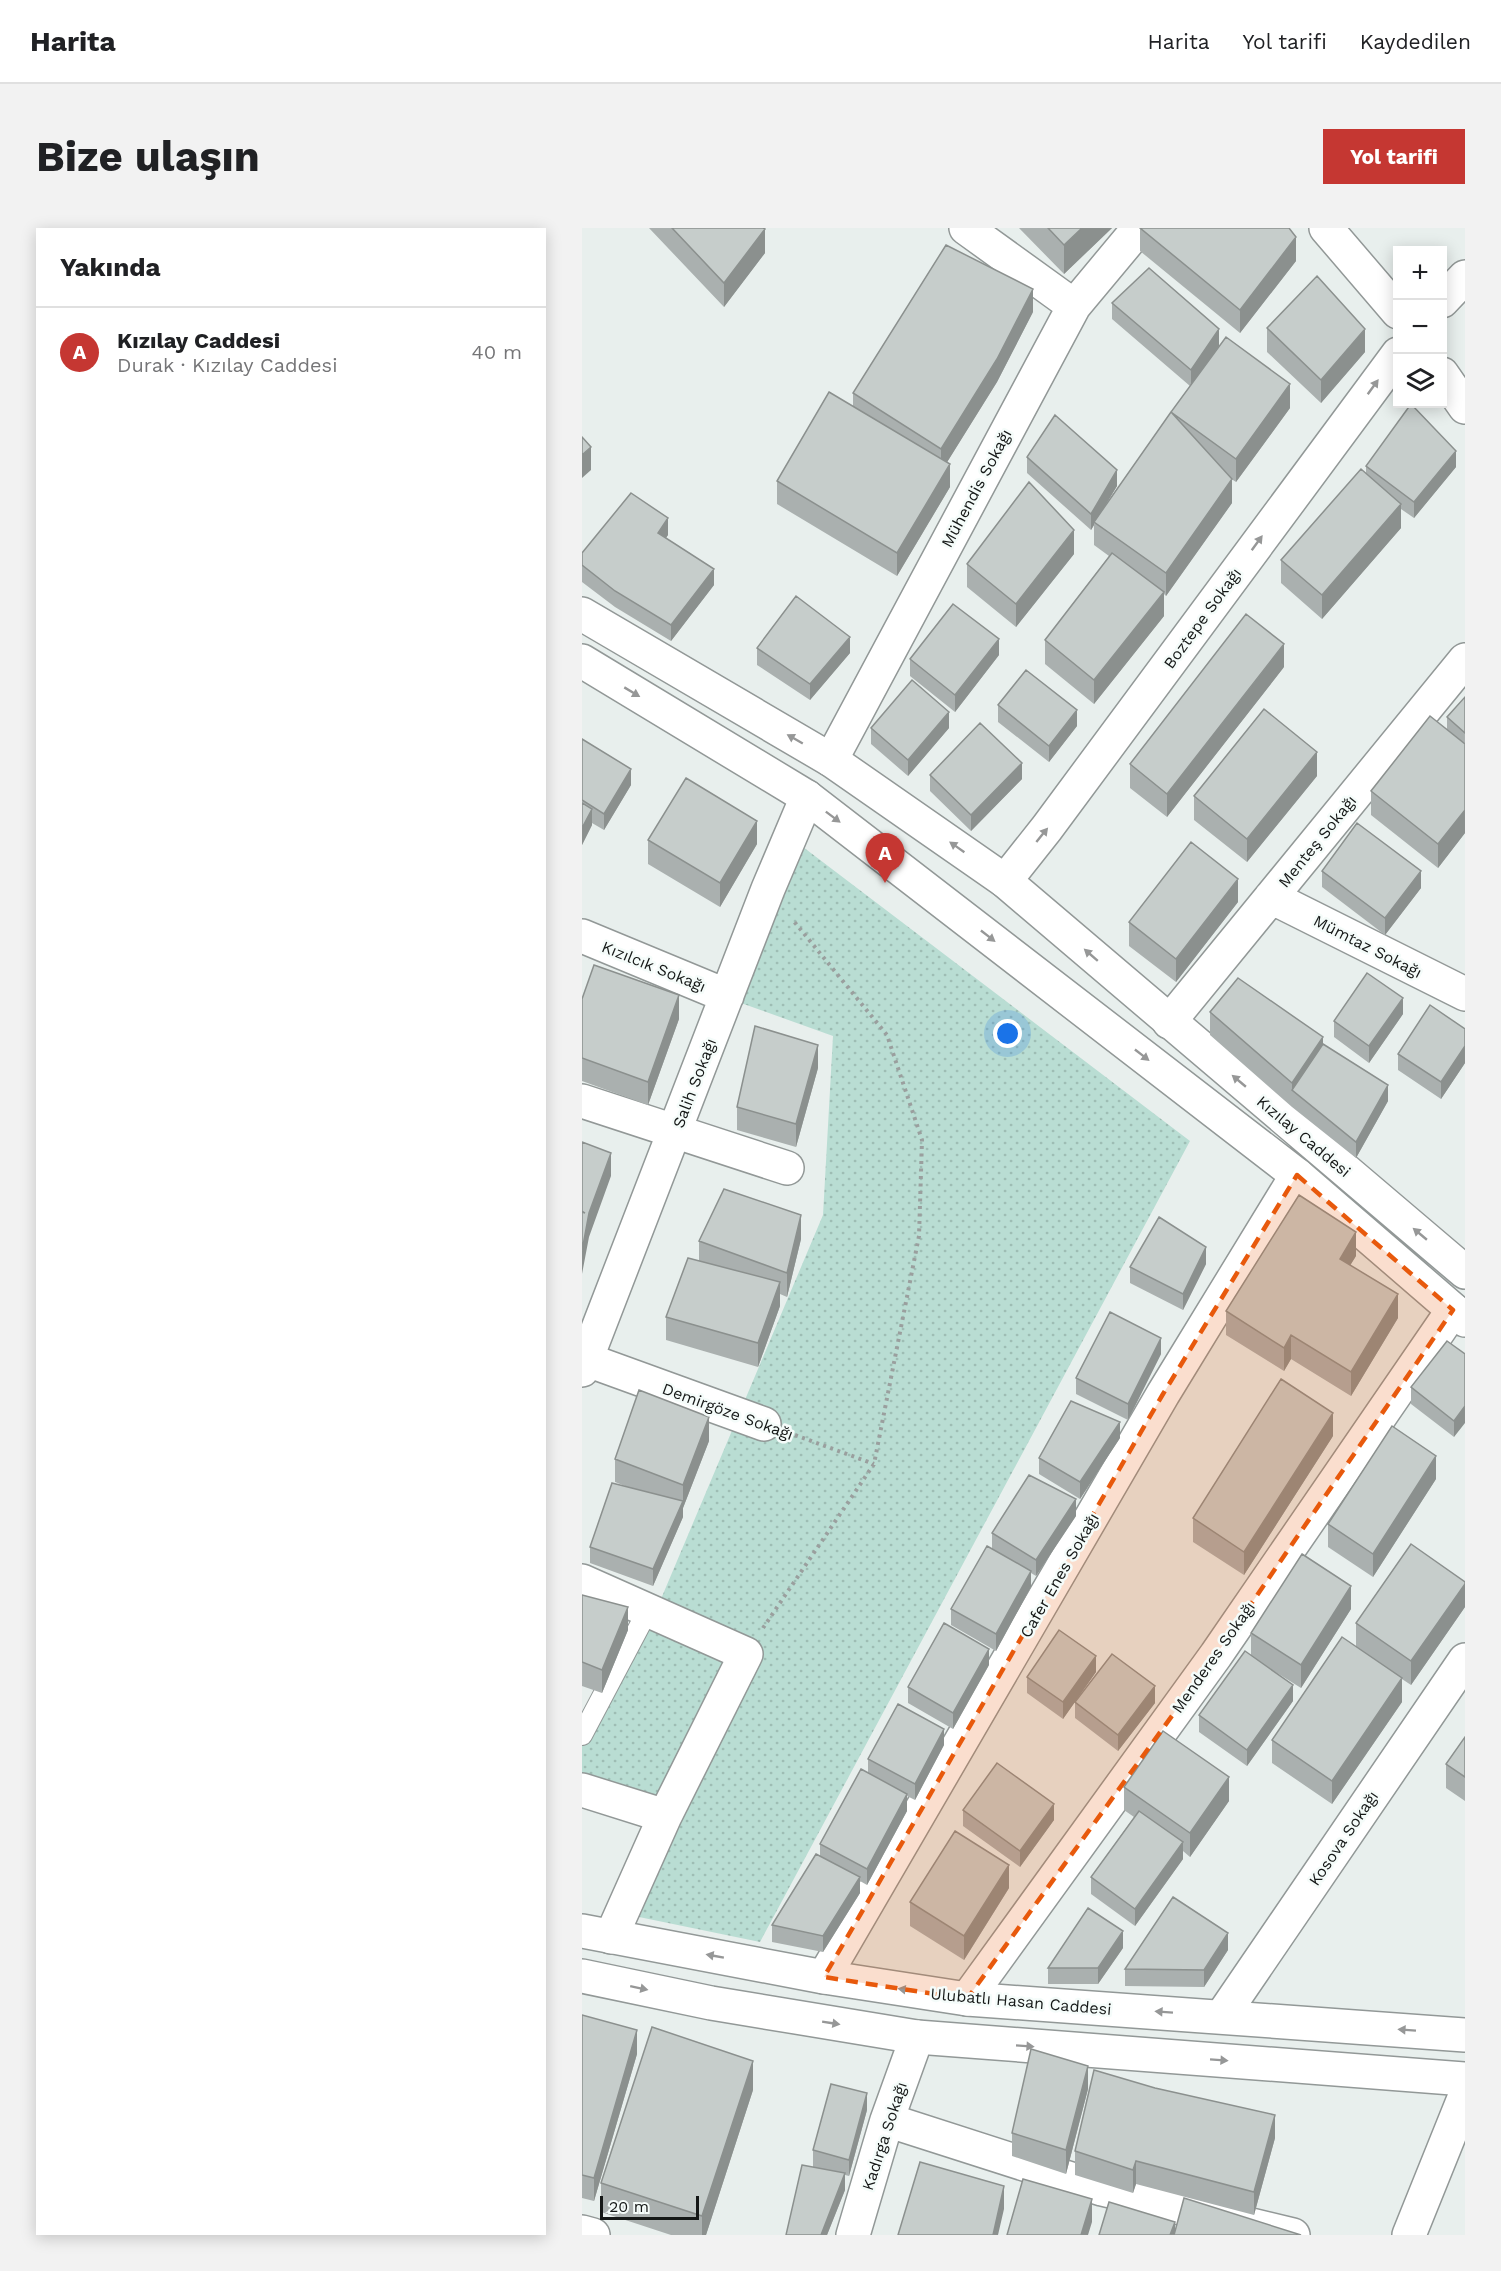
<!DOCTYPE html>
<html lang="tr">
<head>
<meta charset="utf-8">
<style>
  :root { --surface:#fff; --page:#f2f2f2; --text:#202124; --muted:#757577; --line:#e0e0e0; --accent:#c53732 }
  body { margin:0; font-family:"Work Sans",sans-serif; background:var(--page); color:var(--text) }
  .controls { position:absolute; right:18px; top:18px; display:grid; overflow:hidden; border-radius:0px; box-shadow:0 3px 15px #0003 }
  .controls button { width:54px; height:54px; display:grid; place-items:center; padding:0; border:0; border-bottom:2px solid var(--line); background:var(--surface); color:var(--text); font:30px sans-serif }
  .scale { position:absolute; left:18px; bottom:15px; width:99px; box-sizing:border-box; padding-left:6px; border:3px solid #151817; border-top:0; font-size:16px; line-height:21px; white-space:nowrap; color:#151817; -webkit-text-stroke:4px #f5fcfa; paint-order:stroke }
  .you { position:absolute; left:426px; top:806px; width:21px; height:21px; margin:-15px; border:4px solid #fff; border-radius:50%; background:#1a73e8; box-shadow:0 0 0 9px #1a73e833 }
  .badge { display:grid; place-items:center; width:39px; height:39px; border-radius:50%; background:var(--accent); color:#fff; font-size:20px; font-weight:700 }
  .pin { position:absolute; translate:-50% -50px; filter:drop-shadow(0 2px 3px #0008) }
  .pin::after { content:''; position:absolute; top:32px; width:21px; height:18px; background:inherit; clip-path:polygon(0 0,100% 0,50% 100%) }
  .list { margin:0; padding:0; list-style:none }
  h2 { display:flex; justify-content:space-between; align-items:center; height:78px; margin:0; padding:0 24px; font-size:26px }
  h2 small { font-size:20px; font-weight:400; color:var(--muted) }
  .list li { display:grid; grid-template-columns:39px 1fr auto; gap:18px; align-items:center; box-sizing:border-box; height:90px; padding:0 24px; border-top:2px solid var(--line) }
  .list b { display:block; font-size:22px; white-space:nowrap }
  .list p { margin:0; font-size:20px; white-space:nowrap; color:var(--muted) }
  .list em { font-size:20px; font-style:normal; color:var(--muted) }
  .icon { flex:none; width:33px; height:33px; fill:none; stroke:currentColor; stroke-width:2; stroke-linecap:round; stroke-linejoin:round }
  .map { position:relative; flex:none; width:883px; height:2007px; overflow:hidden; border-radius:0px }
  header { display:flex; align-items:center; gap:36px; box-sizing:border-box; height:84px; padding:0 30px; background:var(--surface); border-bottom:2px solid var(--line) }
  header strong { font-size:28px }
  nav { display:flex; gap:33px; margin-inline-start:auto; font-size:21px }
  .intro { display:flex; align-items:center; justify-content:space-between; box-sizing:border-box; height:144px; padding:0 36px }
  h1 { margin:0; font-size:42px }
  .button { padding:15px 27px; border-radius:0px; background:var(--accent); color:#fff; font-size:21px; font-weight:700 }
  main { display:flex; gap:36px; padding:0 36px }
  aside { flex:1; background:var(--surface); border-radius:0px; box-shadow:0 3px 15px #0003 }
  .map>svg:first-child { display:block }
  .grass { fill:url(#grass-dots) }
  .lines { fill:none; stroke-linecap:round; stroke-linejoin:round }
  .lane-casing { stroke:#929897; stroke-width:22 }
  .street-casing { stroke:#929897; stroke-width:36 }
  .secondary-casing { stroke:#929897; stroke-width:36 }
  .primary-casing { stroke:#929897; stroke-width:36 }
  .path { stroke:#9a9f9e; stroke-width:4; stroke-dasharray:3 4.5; stroke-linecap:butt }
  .lane { stroke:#fff; stroke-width:20 }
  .street { stroke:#fff; stroke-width:33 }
  .secondary { stroke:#fff; stroke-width:33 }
  .primary { stroke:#fff; stroke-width:33 }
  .wall { fill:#aab0af }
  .shaded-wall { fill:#8b908e }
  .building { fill:#c6cdcb; stroke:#8b908e; stroke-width:1.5 }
  .oneway { fill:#969797 }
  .marked { fill:#e8590c; fill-opacity:0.2; stroke:#e8590c; stroke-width:4.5; stroke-dasharray:12 8; stroke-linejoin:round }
  .labels { text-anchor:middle; stroke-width:5; stroke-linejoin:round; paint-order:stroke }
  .street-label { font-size:16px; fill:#151817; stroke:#f5fcfa }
</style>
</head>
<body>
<header>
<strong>Harita</strong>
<nav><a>Harita</a><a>Yol tarifi</a><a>Kaydedilen</a></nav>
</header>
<div class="intro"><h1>Bize ulaşın</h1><a class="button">Yol tarifi</a></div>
<main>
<aside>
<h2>Yakında<small></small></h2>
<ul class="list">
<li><span class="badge">A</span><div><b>Kızılay Caddesi</b><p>Durak · Kızılay Caddesi</p></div><em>40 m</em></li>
</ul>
</aside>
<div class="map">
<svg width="883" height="2007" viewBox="0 0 883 2007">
  <defs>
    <pattern id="grass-dots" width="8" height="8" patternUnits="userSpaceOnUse" patternTransform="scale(1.5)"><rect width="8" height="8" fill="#b9ddd3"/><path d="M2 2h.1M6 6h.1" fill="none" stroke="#9ebdb4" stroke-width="1.8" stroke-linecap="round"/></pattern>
  </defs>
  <rect width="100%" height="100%" fill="#e8efed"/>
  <!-- grass -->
  <path class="grass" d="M221,619L608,913L178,1714L28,1683L68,1598L0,1572V1496L68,1397L241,987L251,808L159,775Z"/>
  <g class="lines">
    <defs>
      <path id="lane" d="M0,1507L66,1382"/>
      <path id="street" d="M384,0L492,78
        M744,0L816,84
        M860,73L883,49
        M860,146L883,179
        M249,532L492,78L557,0
        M423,653L465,600L816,126
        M689,669L883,766
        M0,708L145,768
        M587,794L883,432
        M0,873L205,940
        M0,1130L182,1196
        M0,1142L186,661L225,569
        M0,1353L164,1426L83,1588L29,1709
        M0,1562L83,1588
        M242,1749L581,1166L715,947
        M385,1771L634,1427L871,1082
        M640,1788L883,1432
        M305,1892L520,1961L711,2007
        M0,2004L11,2007
        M271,2007L305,1892L335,1809
        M827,2007L883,1868"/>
      <path id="secondary" d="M0,386L249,532L423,653L883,1044
        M0,433L225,569L715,947L883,1092"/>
      <path id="primary" d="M0,1703L242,1749L385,1771L883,1807
        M0,1748L129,1775L335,1809L883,1851"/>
    </defs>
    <!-- lane casing -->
    <use href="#lane" class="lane-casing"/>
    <!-- street casing -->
    <use href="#street" class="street-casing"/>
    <!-- secondary casing -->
    <use href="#secondary" class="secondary-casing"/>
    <!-- primary casing -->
    <use href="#primary" class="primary-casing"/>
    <!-- path -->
    <path class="path" d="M213,1207L292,1236
      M181,1400L292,1236L337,1008L340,912L305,807L210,691"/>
    <!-- lane -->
    <use href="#lane" class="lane"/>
    <!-- street -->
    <use href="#street" class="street"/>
    <!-- secondary -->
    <use href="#secondary" class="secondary"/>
    <!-- primary -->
    <use href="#primary" class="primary"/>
  </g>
  <!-- wall -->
  <path class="wall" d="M67,0H181L183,25L142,79Z
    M437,0H530L482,46Z
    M558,0L714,33L658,105L558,23Z
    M530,75L637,118L708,180L654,254L648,250L650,275L584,368L582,366V388L512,476L463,436V412L527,328L512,317V297L509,302L445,245V229L535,258L522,279L608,158L530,91Z
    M451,84L415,154L365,234L368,259L315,348L195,276V253L271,178V165Z
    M685,100L783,124L739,175L685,124Z
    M784,238L874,239L832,290L819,281V300L740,391L699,355V332L784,245Z
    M86,307L84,310L132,357L89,413L33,379L0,354V325Z
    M492,326L434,399L385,359V336Z
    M175,420L268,425L228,472L175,437Z
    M417,427L373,484L328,448V431Z
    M702,439L585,589L548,560V536Z
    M883,469V605L856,640L789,587V563L865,502V489Z
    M416,477L495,498L467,534L416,494Z
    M289,500H367L326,548L289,516Z
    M0,511L49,557L22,602L10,595V597L0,617Z
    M348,547L440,551L389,603L348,563Z
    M735,548L665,634L612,592V568Z
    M66,612L175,616L138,679L66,636Z
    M740,643L839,660L803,707L740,659Z
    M656,674L594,754L547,718V694Z
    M0,771L97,791L66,877L0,853Z
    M628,784L741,816L806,873L774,930L710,879L628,807Z
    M821,786L787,835L752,809V793Z
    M883,801V835L859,871L816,842V826Z
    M236,840L214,919L155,902V879Z
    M219,1011L205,1069L198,1066V1078L176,1139L84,1112V1089L117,1033V1013Z
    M774,1028L768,1037L816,1090L769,1168L709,1131L702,1143L644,1107V1083Z
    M624,1036L601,1082L548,1055V1039Z
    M579,1126L546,1192L494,1166V1150Z
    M883,1126L872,1209L829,1176V1159Z
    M751,1208L662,1347L611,1314V1290Z
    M538,1210L498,1271L457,1246V1230Z
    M127,1213L101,1280V1289L71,1358L8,1335V1319L43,1258L33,1254V1231Z
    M854,1251L791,1349L746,1319V1296Z
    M494,1288L454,1348L449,1345V1359L414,1423L369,1397V1381L410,1321V1305Z
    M883,1354V1379L829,1457L820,1451V1474L750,1576L690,1535V1512L774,1419V1395Z
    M0,1367L46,1402L20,1465L0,1458Z
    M769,1381L719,1460L681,1436L711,1473L665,1538L617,1504V1487L669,1427V1405Z
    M407,1437L371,1501L326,1475V1459Z
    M514,1444L481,1491L445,1465V1449Z
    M493,1474L573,1475L536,1523L493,1490Z
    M883,1509V1573L864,1560V1536Z
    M362,1517L333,1572L325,1568V1583L285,1657L278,1653V1665L241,1724L190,1714V1697L238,1628V1616L286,1545V1531Z
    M542,1559L647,1573L608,1629L601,1623V1631L553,1698L509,1666V1649L552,1589L542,1582Z
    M381,1582L472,1592L438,1639L381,1598Z
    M427,1660L382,1732L328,1698V1674Z
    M541,1720L516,1756H466V1740Z
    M646,1722L622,1759L543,1758V1741Z
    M0,1787L55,1826L12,1973L0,1970Z
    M506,1861L484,1946L430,1928V1905Z
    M171,1862L124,2007H89L19,1984V1955Z
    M285,1882L267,1948L263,1947V1962L245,2007H204L231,1939V1922Z
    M693,1910L672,1987L554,1956L551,1965L493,1947V1923Z"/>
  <!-- shaded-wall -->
  <path class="shaded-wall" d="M500,0H530L482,46V17Z
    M183,1V25L142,79V55Z
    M714,9V33L658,105V82Z
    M451,61V84L415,154L359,244V221Z
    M637,101V118L609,158V142Z
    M783,101V124L739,175V152Z
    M708,156V180L654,254V231Z
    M9,219V242L0,250V227Z
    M874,223V239L832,290V274Z
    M368,236V259L315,348V325Z
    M535,242V258L513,295L512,294V297L509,302V286Z
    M650,251V275L584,368V345Z
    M819,276V300L740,391V367Z
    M86,290V307L76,321V305Z
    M492,302V326L434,399V376Z
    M132,341V357L89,413V397Z
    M582,364V388L512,476V452Z
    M268,409V425L228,472V456Z
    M417,411V427L373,484V467Z
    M702,416V439L585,589V566Z
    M495,482V498L467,534V518Z
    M367,484V500L326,548V532Z
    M735,524V548L665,634V611Z
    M440,535V551L389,603V587Z
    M49,541V557L22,602V586Z
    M10,581V597L0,617V600Z
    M883,582V605L856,640V616Z
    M175,593V616L138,679V655Z
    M839,643V660L803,707V690Z
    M656,651V674L594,754V731Z
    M97,767V791L66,877V854Z
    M821,770V786L787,835V818Z
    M741,809V833L710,862V855Z
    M236,817V840L214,919V896Z
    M883,818V835L859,871V854Z
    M806,857V873L774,930V914Z
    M29,925V948L7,1009L0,1046V1023L7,985Z
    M219,987V1011L205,1069V1045Z
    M774,1004V1028L758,1054V1031Z
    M624,1019V1036L601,1082V1066Z
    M198,1054V1078L176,1139V1115Z
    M816,1066V1090L769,1168V1144Z
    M709,1107V1131L702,1143V1120Z
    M579,1110V1126L546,1192V1176Z
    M883,1178V1195L872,1209V1193Z
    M751,1185V1208L662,1347V1324Z
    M127,1189V1213L101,1280V1257Z
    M538,1194V1210L498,1271V1254Z
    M854,1228V1251L791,1349V1326Z
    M494,1271V1288L454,1348V1332Z
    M101,1273V1289L71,1358V1341Z
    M449,1343V1359L414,1423V1406Z
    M883,1356V1379L829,1457V1433Z
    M769,1358V1381L719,1460V1437Z
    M46,1379V1402L20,1465V1442Z
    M407,1421V1437L371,1501V1485Z
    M514,1428V1444L481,1491V1474Z
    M820,1450V1474L750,1576V1553Z
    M711,1457V1473L665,1538V1522Z
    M573,1458V1475L536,1523V1507Z
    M362,1501V1517L333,1572V1556Z
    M647,1549V1573L608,1629V1605Z
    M325,1566V1583L285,1657V1641Z
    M472,1576V1592L438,1639V1623Z
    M601,1614V1631L553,1698V1681Z
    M427,1637V1660L382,1732V1708Z
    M278,1649V1665L241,1724V1708Z
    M541,1703V1720L516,1756V1740Z
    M646,1705V1722L622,1759V1742Z
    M55,1802V1826L12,1973V1950Z
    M171,1833V1862L124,2007H120V1988Z
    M506,1838V1861L484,1946V1922Z
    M285,1865V1882L267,1948V1932Z
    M693,1887V1910L672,1987V1964Z
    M554,1933V1956L551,1965V1942Z
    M263,1945V1962L245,2007H239Z
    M422,1958V1981L416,2007H411Z
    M510,1971V1994L506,2007H499Z
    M593,1994V2007H588Z"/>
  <!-- building -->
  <path class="building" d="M90,0H181L183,1L142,55Z
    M466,0H500L482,17Z
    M558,0H707L714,9L658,82Z
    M364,17L451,61L415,131L359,221L271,165Z
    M567,40L637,101L609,142L530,75Z
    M735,48L783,101L739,152L685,100Z
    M644,109L708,156L654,231L589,184Z
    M247,164L368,236L315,325L195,253Z
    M829,176L874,223L832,274L784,238Z
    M589,184L650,251L584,345L512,294Z
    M473,187L535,242L509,286L445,229Z
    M0,209L9,219L0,227Z
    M779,241L819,276L740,367L699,332Z
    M447,254L492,302L434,376L385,336Z
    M49,265L86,290L76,305L132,341L89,397L33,363L0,337V325Z
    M530,325L582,364L512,452L463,412Z
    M214,368L268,409L228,456L175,420Z
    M371,376L417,411L373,467L328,431Z
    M664,386L702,416L585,566L548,536Z
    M444,442L495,482L467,518L416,477Z
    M330,452L367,484L326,532L289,500Z
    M883,469V505L865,489Z
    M682,481L735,524L665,611L612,568Z
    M848,488L883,516V582L856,616L789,563Z
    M398,495L440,535L389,587L348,547Z
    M0,511L49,541L22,586L0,572Z
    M104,550L175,593L138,655L66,612Z
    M0,575L10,581L0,600Z
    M775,595L839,643L803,690L740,643Z
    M609,614L656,651L594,731L547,694Z
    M12,737L97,767L66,854L0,830V771Z
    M785,745L821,770L787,818L752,793Z
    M656,750L741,809L710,855L628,784Z
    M848,777L883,801V818L859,854L816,826Z
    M173,798L236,817L214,896L155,879Z
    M741,816L806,857L774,914L710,862Z
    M0,914L29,925L7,985L0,1023V984L3,985L0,983Z
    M142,961L219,987L205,1045L117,1013Z
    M717,967L774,1004L758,1031L816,1066L769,1144L709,1107L702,1120L644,1083Z
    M577,989L624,1019L601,1066L548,1039Z
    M106,1030L198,1054L176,1115L84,1089Z
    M528,1084L579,1110L546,1176L494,1150Z
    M865,1113L883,1126V1178L872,1193L829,1159Z
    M699,1151L751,1185L662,1324L611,1290Z
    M57,1162L127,1189L101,1257L33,1231Z
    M489,1173L538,1194L498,1254L457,1230Z
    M810,1198L854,1228L791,1326L746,1296Z
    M447,1247L494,1271L454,1332L410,1305Z
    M30,1255L101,1273L71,1341L8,1319Z
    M829,1316L883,1354V1356L829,1433L774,1395Z
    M405,1318L449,1343L414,1406L369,1381Z
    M720,1326L769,1358L719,1437L669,1405Z
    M0,1367L46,1379L20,1442L0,1434Z
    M362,1395L407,1421L371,1485L326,1459Z
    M477,1402L514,1428L481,1474L445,1449Z
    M760,1409L820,1450L750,1553L690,1512Z
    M663,1423L711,1457L665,1522L617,1487Z
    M530,1426L573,1458L536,1507L493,1474Z
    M316,1476L362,1501L333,1556L286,1531Z
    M581,1503L647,1549L608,1605L542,1559Z
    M883,1509V1549L864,1536Z
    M415,1535L472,1576L438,1623L381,1582Z
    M279,1541L325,1566L285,1641L238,1616Z
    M557,1583L601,1614L553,1681L509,1649Z
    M373,1603L427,1637L382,1708L328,1674Z
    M234,1626L278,1649L241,1708L190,1697Z
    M591,1669L646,1705L622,1742L543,1741Z
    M506,1680L541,1703L516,1740H466Z
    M0,1787L55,1802L12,1950L0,1947Z
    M70,1799L171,1833L120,1988L19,1955Z
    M449,1821L506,1838L484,1922L430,1905Z
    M512,1842L573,1860L693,1887L672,1964L554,1933L551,1942L493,1923Z
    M249,1856L285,1865L267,1932L231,1922Z
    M338,1934L422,1958L411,2007H316Z
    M220,1937L263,1945L239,2007H204Z
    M441,1951L510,1971L499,2007H425Z
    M602,1970L719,2007H592Z
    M527,1974L593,1994L588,2007H517Z"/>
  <!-- one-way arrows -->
  <defs><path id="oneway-solid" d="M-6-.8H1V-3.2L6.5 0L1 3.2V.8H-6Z" transform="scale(1.5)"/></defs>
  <g class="oneway">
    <use href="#oneway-solid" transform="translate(791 159) rotate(-54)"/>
    <use href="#oneway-solid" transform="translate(675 315) rotate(-54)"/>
    <use href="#oneway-solid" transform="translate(50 464) rotate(31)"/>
    <use href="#oneway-solid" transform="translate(213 511) rotate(-150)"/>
    <use href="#oneway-solid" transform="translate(251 589) rotate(37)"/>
    <use href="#oneway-solid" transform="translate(460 607) rotate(-51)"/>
    <use href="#oneway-solid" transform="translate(375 619) rotate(-145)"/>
    <use href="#oneway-solid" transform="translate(406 708) rotate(38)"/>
    <use href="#oneway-solid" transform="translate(509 727) rotate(-139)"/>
    <use href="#oneway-solid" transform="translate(560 827) rotate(38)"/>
    <use href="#oneway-solid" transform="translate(657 853) rotate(-140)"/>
    <use href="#oneway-solid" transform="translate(838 1006) rotate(-140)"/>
    <use href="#oneway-solid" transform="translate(133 1728) rotate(-170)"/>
    <use href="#oneway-solid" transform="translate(57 1760) rotate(12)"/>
    <use href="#oneway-solid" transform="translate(325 1762) rotate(-171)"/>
    <use href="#oneway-solid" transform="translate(582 1784) rotate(-176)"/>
    <use href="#oneway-solid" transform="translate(249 1795) rotate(9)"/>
    <use href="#oneway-solid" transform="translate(825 1802) rotate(-176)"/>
    <use href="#oneway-solid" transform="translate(443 1818) rotate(4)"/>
    <use href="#oneway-solid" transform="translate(637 1832) rotate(4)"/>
  </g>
  <!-- marked area -->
  <path class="marked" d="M715,947L871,1082L634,1427L385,1771L242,1749L581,1166Z"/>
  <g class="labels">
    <!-- street labels -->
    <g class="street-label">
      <text transform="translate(394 260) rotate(-62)" y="6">Mühendis Sokağı</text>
      <text transform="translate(620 390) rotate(-54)" y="6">Boztepe Sokağı</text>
      <text transform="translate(735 613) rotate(-51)" y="6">Menteş Sokağı</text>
      <text transform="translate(786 718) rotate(27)" y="6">Mümtaz Sokağı</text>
      <text transform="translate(72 738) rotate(22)" y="6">Kızılcık Sokağı</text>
      <text transform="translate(112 855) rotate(-69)" y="6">Salih Sokağı</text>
      <text transform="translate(722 908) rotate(40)" y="6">Kızılay Caddesi</text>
      <text transform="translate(146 1183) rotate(20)" y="6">Demirgöze Sokağı</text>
      <text transform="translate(477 1347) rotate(-60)" y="6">Cafer Enes Sokağı</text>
      <text transform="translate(631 1429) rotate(-55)" y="6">Menderes Sokağı</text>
      <text transform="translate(761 1610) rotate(-56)" y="6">Kosova Sokağı</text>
      <text transform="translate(439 1773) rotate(5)" y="6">Ulubatlı Hasan Caddesi</text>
      <text transform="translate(302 1908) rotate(-72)" y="6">Kadırga Sokağı</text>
    </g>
  </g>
</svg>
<div class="controls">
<button>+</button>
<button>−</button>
<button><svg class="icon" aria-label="layers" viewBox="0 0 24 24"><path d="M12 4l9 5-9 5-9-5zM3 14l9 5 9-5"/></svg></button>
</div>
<div class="scale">20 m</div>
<div class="you"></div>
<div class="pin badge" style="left:303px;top:655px">A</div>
</div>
</main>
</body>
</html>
